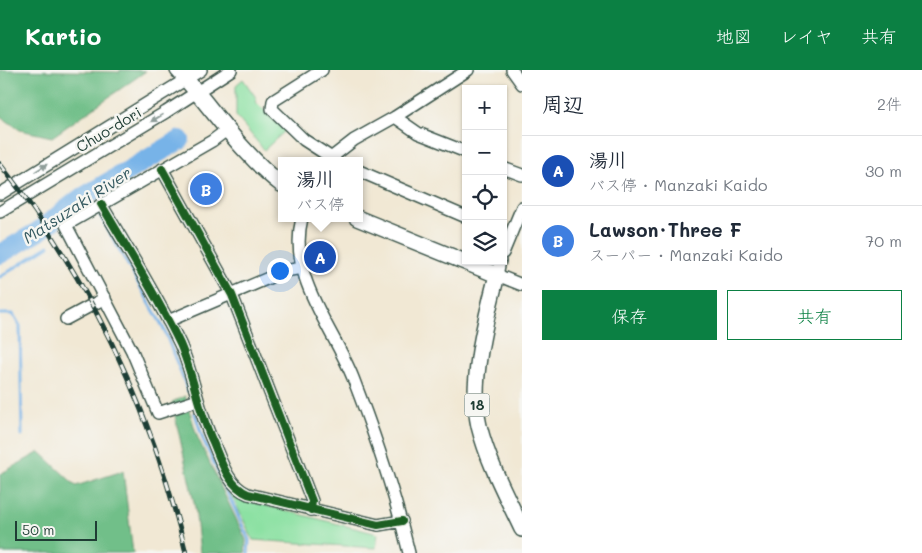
<!DOCTYPE html>
<html lang="ja">
<head>
<meta charset="utf-8">
<style>
  :root { --surface:#fff; --page:#f2f2f3; --text:#1f2937; --muted:#747a83; --line:#e0e1e3; --accent:#0b8043 }
  body { margin:0; font-family:Mali,"Klee One",sans-serif; background:var(--page); color:var(--text) }
  .controls { position:absolute; right:15px; top:15px; display:grid; overflow:hidden; border-radius:0px; box-shadow:0 1px 4px #0004 }
  .controls button { width:45px; height:45px; display:grid; place-items:center; padding:0; border:0; border-bottom:1px solid var(--line); background:var(--surface); color:var(--text); font:25px sans-serif }
  .scale { position:absolute; left:15px; bottom:12px; width:82px; box-sizing:border-box; padding-left:5px; border:2px solid #1f3d34; border-top:0; font-size:14px; line-height:18px; white-space:nowrap; color:#1f3d34; -webkit-text-stroke:4px #f6f6f2; paint-order:stroke }
  .you { position:absolute; left:279px; top:200px; width:18px; height:18px; margin:-12px; border:4px solid #fff; border-radius:50%; background:#1a73e8; box-shadow:0 0 0 8px #1a73e833 }
  .badge { display:grid; place-items:center; width:32px; height:32px; border-radius:50%; background:var(--accent); color:#fff; font-size:16px; font-weight:700 }
  .pin { position:absolute; translate:-50% -50%; border:2px solid #fff; box-shadow:0 1px 5px #0006 }
  .popup { position:absolute; left:278px; top:87px; width:85px; height:65px; box-sizing:border-box; display:grid; place-content:center; border-radius:0px; background:var(--surface); filter:drop-shadow(0 1px 4px #0005); font-size:16px; white-space:nowrap; color:var(--muted) }
  .popup b { font-size:19px; color:var(--text) }
  .popup::after { content:''; position:absolute; left:50%; top:100%; margin-left:-10px; border:10px solid transparent; border-top-color:var(--surface) }
  .list { margin:0; padding:0; list-style:none }
  h2 { display:flex; justify-content:space-between; align-items:center; height:65px; margin:0; padding:0 20px; font-size:21px }
  h2 small { font-size:16px; font-weight:400; color:var(--muted) }
  .list li { display:grid; grid-template-columns:32px 1fr auto; gap:15px; align-items:center; box-sizing:border-box; height:70px; padding:0 20px; border-top:1px solid var(--line) }
  .list b { display:block; font-size:19px; white-space:nowrap }
  .list p { margin:0; font-size:16px; white-space:nowrap; color:var(--muted) }
  .list em { font-size:16px; font-style:normal; color:var(--muted) }
  .actions { display:flex; gap:10px; padding:15px 20px }
  .actions a { flex:1; padding:11px 0; border:1px solid var(--accent); border-radius:0px; text-align:center; font-size:18px; color:var(--accent) }
  .actions .main { background:var(--accent); color:#fff }
  .icon { flex:none; width:28px; height:28px; fill:none; stroke:currentColor; stroke-width:2; stroke-linecap:round; stroke-linejoin:round }
  .map { position:relative; flex:none; width:522px; height:483px; overflow:hidden }
  header { display:flex; align-items:center; gap:30px; box-sizing:border-box; height:70px; padding:0 25px; background:var(--accent); color:#fff }
  header strong { font-size:24px }
  nav { display:flex; gap:28px; margin-inline-start:auto; font-size:18px }
  main { display:flex }
  aside { flex:1; background:var(--surface) }
  .map>svg:first-child { display:block }
  .green { fill:#8ce1a3; stroke:#568f6c }
  .forest { fill:#71bf89; stroke:#487e5e }
  .lines { fill:none; stroke-linecap:round; stroke-linejoin:round }
  .stream { stroke:#77b3e8; stroke-width:3 }
  .river { stroke:#77b3e8; stroke-width:20 }
  .minor-casing { stroke:#3e574c; stroke-width:14 }
  .major-casing { stroke:#3e574c; stroke-width:18 }
  .minor { stroke:#fff; stroke-width:11 }
  .major { stroke:#fff; stroke-width:15 }
  .rail-casing { stroke:#1f3d34; stroke-width:5 }
  .rail { stroke:#f6f6f2; stroke-width:3; stroke-dasharray:9; stroke-linecap:butt }
  .cycleway-casing { stroke:#f6f6f2; stroke-width:11 }
  .cycleway { stroke:#1b5e20; stroke-width:8 }
  .oneway { fill:#8f9e9a }
  .labels { text-anchor:middle; stroke-width:5; stroke-linejoin:round; paint-order:stroke }
  .shield { fill:#f6f6f2; stroke:#60746d; stroke-width:1 }
  .shield-label { font-size:14px; font-weight:bold; fill:#1f3d34 }
  .street-label { font-size:15px; fill:#1f3d34; stroke:#f6f6f2 }
  .water-label { font-size:16px; font-style:italic; fill:#355a61; stroke:#f6f6f2 }
</style>
</head>
<body>
<header>
<strong>Kartio</strong>
<nav><a>地図</a><a>レイヤ</a><a>共有</a></nav>
</header>
<main>
<div class="map">
<svg width="522" height="483" viewBox="0 0 522 483">
  <rect width="100%" height="100%" fill="#f6f6f2"/>
  <filter id="ink" filterUnits="userSpaceOnUse"><feTurbulence type="fractalNoise" baseFrequency=".02" numOctaves="2"/><feDisplacementMap in="SourceGraphic" scale="10" xChannelSelector="R" yChannelSelector="G"/><feConvolveMatrix kernelMatrix="1 2 1 2 8 2 1 2 1" color-interpolation-filters="sRGB"/></filter>
  <filter id="wash" filterUnits="userSpaceOnUse"><feTurbulence type="fractalNoise" baseFrequency=".0096" numOctaves="4" result="noise"/><feDisplacementMap in="SourceGraphic" scale="20" xChannelSelector="R" yChannelSelector="G"/><feGaussianBlur stdDeviation="1.12" result="paint"/><feColorMatrix in="noise" values="0 0 0 0 0 0 0 0 0 0 0 0 0 0 0 0 0 1.4 0 .05"/><feComposite in="paint" operator="in"/></filter>
  <g filter="url(#wash)">
    <rect width="100%" height="100%" fill="#f1e8d4"/>
    <!-- green -->
    <path class="green" d="M243,9L257,29L255,31L285,61L264,80L236,46V15Z
      M231,424L240,429L378,464L376,478L253,470Z"/>
    <!-- forest -->
    <path class="forest" d="M0,0L120,2V0L146,1L52,67L20,60L0,46Z
      M185,326L197,366L246,470L245,483H200L195,437L172,332Z
      M40,382L76,416L123,401L133,483H0V404Z"/>
    <g class="lines">
      <!-- stream -->
      <path class="stream" d="M99,144L163,257L188,321
        M0,207L49,176
        M0,244H13L20,256L22,365
        M195,343L203,369L249,470L248,483"/>
      <!-- river -->
      <path class="river" d="M0,184L39,161L80,129L180,70"/>
    </g>
  </g>
  <g filter="url(#ink)">
    <g class="lines">
      <defs>
        <path id="minor" d="M322,0L273,31L272,39L304,70L335,90
          M512,0L522,14
          M395,47L418,63L466,82
          M327,91L354,70L395,47L468,0
          M503,98L522,105
          M162,99L232,225L312,431L311,440
          M359,101L466,147
          M0,124L201,0
          M101,134C128,180 157,226 180,274C194,306 198,341 213,372C221,391 228,416 248,424L378,455L402,451
          M0,142L166,42L231,0
          M302,148C287,207 333,257 353,308C375,365 395,424 409,483
          M503,183L522,137
          M500,191L497,205L522,215
          M66,249L105,228
          M168,251L285,201L302,198
          M198,330L158,343L132,281L66,155L212,71L228,59"/>
        <path id="major" d="M178,0C212,38 241,83 281,114
          M357,148L497,205C486,248 469,312 479,356C488,392 506,425 522,459"/>
      </defs>
      <!-- minor casing -->
      <use href="#minor" class="minor-casing"/>
      <!-- major casing -->
      <use href="#major" class="major-casing"/>
      <!-- minor -->
      <use href="#minor" class="minor"/>
      <!-- major -->
      <use href="#major" class="major"/>
      <defs>
        <path id="rail" d="M0,94C90,209 152,341 186,483"/>
      </defs>
      <!-- rail casing -->
      <use href="#rail" class="rail-casing"/>
      <!-- rail -->
      <use href="#rail" class="rail"/>
      <defs>
        <path id="cycleway" d="M162,99L232,225L312,431L311,440
          M101,134C128,180 157,226 180,274C194,306 198,341 213,372C221,391 228,416 248,424L378,455L402,451"/>
      </defs>
      <!-- cycleway casing -->
      <use href="#cycleway" class="cycleway-casing"/>
      <!-- cycleway -->
      <use href="#cycleway" class="cycleway"/>
    </g>
    <!-- one-way arrows -->
    <defs><path id="oneway-solid" d="M-6-.8H1V-3.2L6.5 0L1 3.2V.8H-6Z" transform="scale(1.25)"/></defs>
    <g class="oneway">
      <use href="#oneway-solid" transform="translate(157 48) rotate(149)"/>
      <use href="#oneway-solid" transform="translate(41 98) rotate(-32)"/>
    </g>
  </g>
  <g class="labels">
    <!-- shield labels -->
    <rect class="shield" x="464.5" y="323.5" width="25" height="23" rx="4"/>
    <g class="shield-label">
      <text x="477" y="340">18</text>
    </g>
    <!-- street labels -->
    <g class="street-label">
      <text transform="translate(109 60) rotate(-31)" y="5">Chuo-dori</text>
    </g>
    <!-- water labels -->
    <g class="water-label">
      <text transform="translate(77 135) rotate(-33)" y="6">Matsuzaki River</text>
    </g>
  </g>
</svg>
<div class="controls">
<button>+</button>
<button>−</button>
<button><svg class="icon" aria-label="locate" viewBox="0 0 24 24"><circle cx="12" cy="12" r="6"/><path d="M12 2v4M12 18v4M2 12h4M18 12h4"/></svg></button>
<button><svg class="icon" aria-label="layers" viewBox="0 0 24 24"><path d="M12 4l9 5-9 5-9-5zM3 14l9 5 9-5"/></svg></button>
</div>
<div class="scale">50 m</div>
<div class="you"></div>
<div class="pin badge" style="left:320px;top:187px;background:#1a4fb4">A</div>
<div class="popup"><b>湯川</b>バス停</div>
<div class="pin badge" style="left:206px;top:119px;background:#3f7fe0">B</div>
</div>
<aside>
<h2>周辺<small>2件</small></h2>
<ul class="list">
<li><span class="badge" style="background:#1a4fb4">A</span><div><b>湯川</b><p>バス停 · Manzaki Kaido</p></div><em>30 m</em></li>
<li><span class="badge" style="background:#3f7fe0">B</span><div><b>Lawson･Three F</b><p>スーパー · Manzaki Kaido</p></div><em>70 m</em></li>
</ul>
<div class="actions"><a class="main">保存</a><a>共有</a></div>
</aside>
</main>
</body>
</html>
